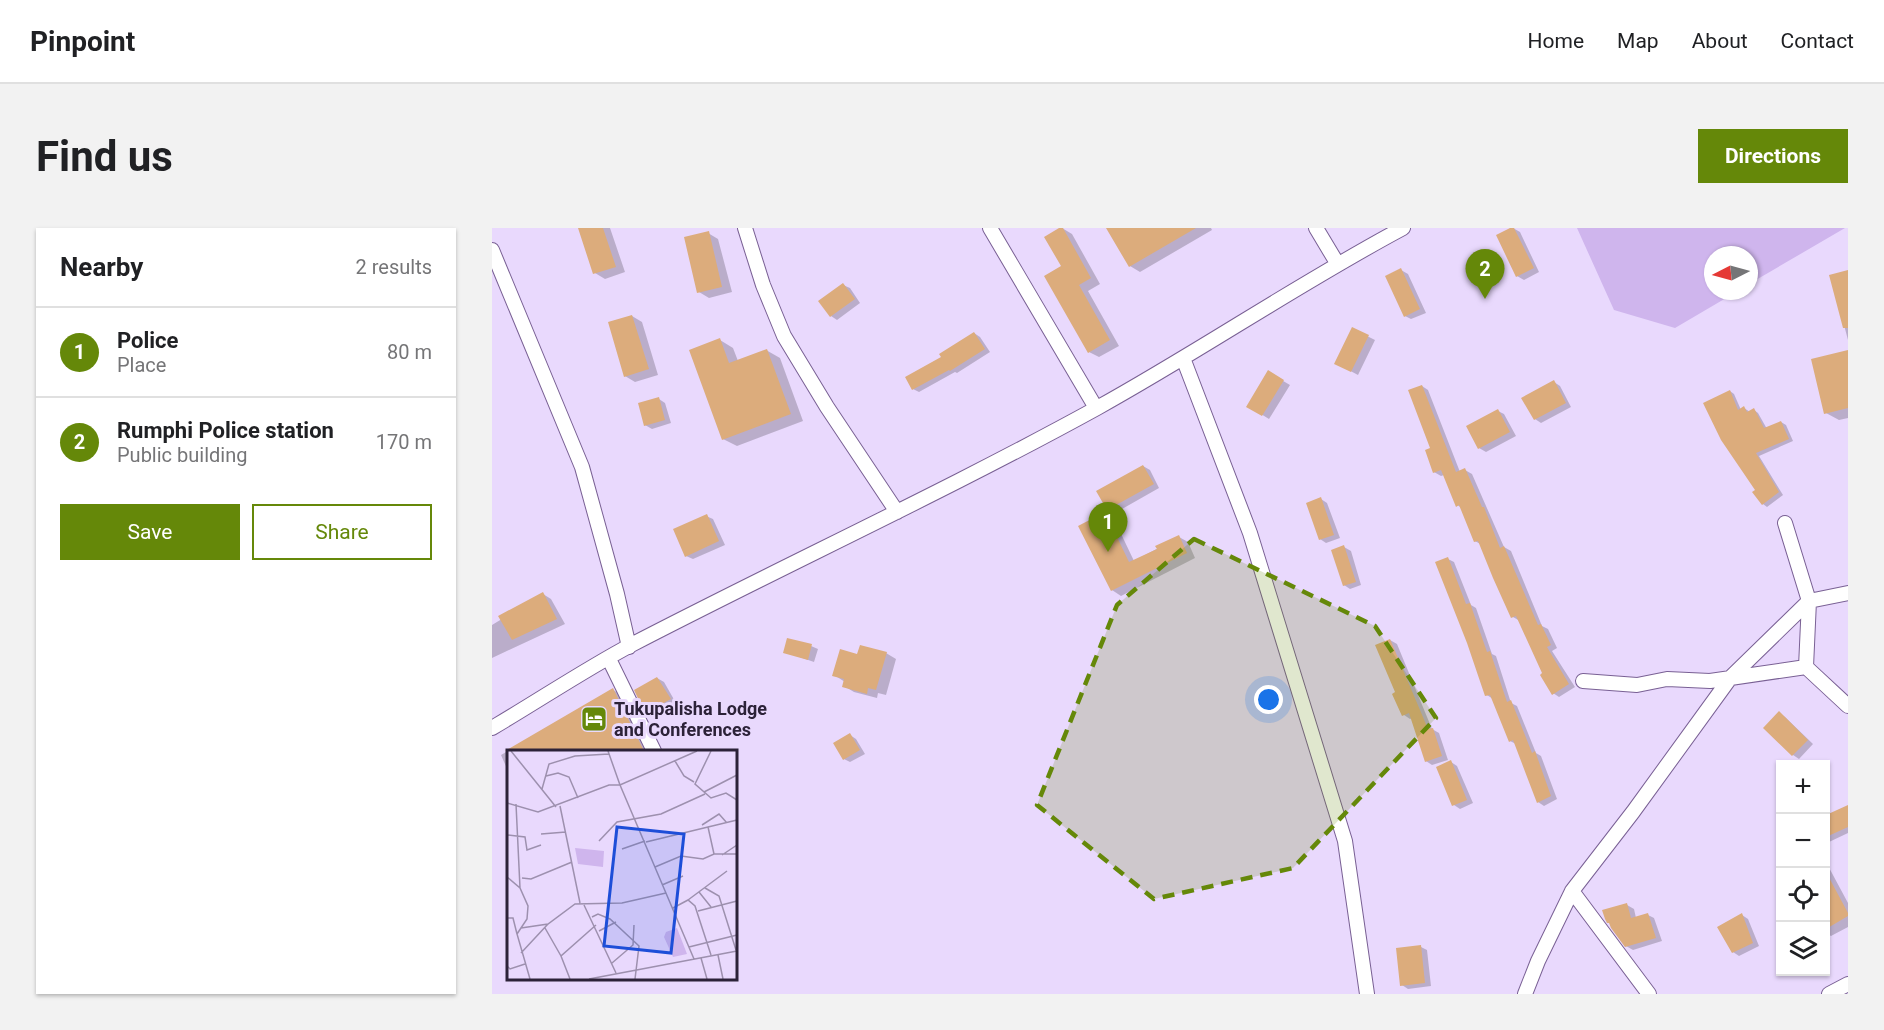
<!DOCTYPE html>
<html lang="en">
<head>
<meta charset="utf-8">
<style>
  :root { --surface:#fff; --page:#f2f2f2; --text:#202124; --muted:#757577; --line:#e0e0e0; --accent:#658809 }
  body { margin:0; font-family:Roboto,sans-serif; background:var(--page); color:var(--text) }
  .controls { position:absolute; right:18px; bottom:18px; display:grid; overflow:hidden; border-radius:0px; box-shadow:0 2px 4px #0004 }
  .controls button { width:54px; height:54px; display:grid; place-items:center; padding:0; border:0; border-bottom:2px solid var(--line); background:var(--surface); color:var(--text); font:30px sans-serif }
  .compass { position:absolute; left:1212px; top:18px; width:54px; height:54px; border-radius:50%; background:var(--surface); box-shadow:0 2px 4px #0004; rotate:264deg }
  .you { position:absolute; left:777px; top:472px; width:21px; height:21px; margin:-15px; border:4px solid #fff; border-radius:50%; background:#1a73e8; box-shadow:0 0 0 9px #1a73e833 }
  .badge { display:grid; place-items:center; width:39px; height:39px; border-radius:50%; background:var(--accent); color:#fff; font-size:20px; font-weight:700 }
  .pin { position:absolute; translate:-50% -50px; filter:drop-shadow(0 2px 3px #0008) }
  .pin::after { content:''; position:absolute; top:32px; width:21px; height:18px; background:inherit; clip-path:polygon(0 0,100% 0,50% 100%) }
  .list { margin:0; padding:0; list-style:none }
  h2 { display:flex; justify-content:space-between; align-items:center; height:78px; margin:0; padding:0 24px; font-size:26px }
  h2 small { font-size:20px; font-weight:400; color:var(--muted) }
  .list li { display:grid; grid-template-columns:39px 1fr auto; gap:18px; align-items:center; box-sizing:border-box; height:90px; padding:0 24px; border-top:2px solid var(--line) }
  .list b { display:block; font-size:22px; white-space:nowrap }
  .list p { margin:0; font-size:20px; white-space:nowrap; color:var(--muted) }
  .list em { font-size:20px; font-style:normal; color:var(--muted) }
  .actions { display:flex; gap:12px; padding:18px 24px }
  .actions a { flex:1; padding:14px 0; border:2px solid var(--accent); border-radius:0px; text-align:center; font-size:21px; color:var(--accent) }
  .actions .main { background:var(--accent); color:#fff }
  .icon { flex:none; width:33px; height:33px; fill:none; stroke:currentColor; stroke-width:2; stroke-linecap:round; stroke-linejoin:round }
  .map { position:relative; flex:none; width:1356px; height:766px; overflow:hidden; border-radius:0px }
  header { display:flex; align-items:center; gap:36px; box-sizing:border-box; height:84px; padding:0 30px; background:var(--surface); border-bottom:2px solid var(--line) }
  header strong { font-size:28px }
  nav { display:flex; gap:33px; margin-inline-start:auto; font-size:21px }
  .intro { display:flex; align-items:center; justify-content:space-between; box-sizing:border-box; height:144px; padding:0 36px }
  h1 { margin:0; font-size:42px }
  .button { padding:15px 27px; border-radius:0px; background:var(--accent); color:#fff; font-size:21px; font-weight:700 }
  main { display:flex; gap:36px; padding:0 36px }
  aside { flex:1; background:var(--surface); border-radius:0px; box-shadow:0 2px 4px #0004 }
  .map>svg:first-child { display:block }
  .green { fill:#cfb5ed }
  .shadow { fill:#0003 }
  .building { fill:#dcac7c }
  .lines { fill:none; stroke-linecap:round; stroke-linejoin:round }
  .minor-casing { stroke:#796094; stroke-width:16 }
  .minor { stroke:#fff; stroke-width:14 }
  .marked { fill:#658809; fill-opacity:0.2; stroke:#658809; stroke-width:4.5; stroke-dasharray:12 8; stroke-linejoin:round }
  .labels { text-anchor:middle; stroke-width:6; stroke-linejoin:round; paint-order:stroke }
  .poi-label { font-size:18px; font-weight:bold; fill:#2c2238; stroke:#e9d9fd; text-anchor:start }
  .inset-road { fill:none; stroke:#9d90ae; stroke-width:1.5 }
  .view { fill:#1d4ed8; fill-opacity:0.15; stroke:#1d4ed8; stroke-width:3 }
  .inset-edge { fill:none; stroke:#2c2238; stroke-width:3 }
</style>
</head>
<body>
<header>
<strong>Pinpoint</strong>
<nav><a>Home</a><a>Map</a><a>About</a><a>Contact</a></nav>
</header>
<div class="intro"><h1>Find us</h1><a class="button">Directions</a></div>
<main>
<aside>
<h2>Nearby<small>2 results</small></h2>
<ul class="list">
<li><span class="badge">1</span><div><b>Police</b><p>Place</p></div><em>80 m</em></li>
<li><span class="badge">2</span><div><b>Rumphi Police station</b><p>Public building</p></div><em>170 m</em></li>
</ul>
<div class="actions"><a class="main">Save</a><a>Share</a></div>
</aside>
<div class="map">
<svg width="1356" height="766" viewBox="0 0 1356 766">
  <rect width="100%" height="100%" fill="#e9d9fd"/>
  <!-- green -->
  <path class="green" d="M1085,0H1353L1257,56V27H1221V63H1246L1183,100L1122,82Z"/>
  <!-- shadow -->
  <path class="shadow" d="M87,0H118L133,44L113,51L103,45Z
    M570,0L580,6L608,56L596,63L627,118L607,129L597,124L571,38Z
    M626,0H719L720,2L648,44L638,38Z
    M1021,0L1028,4L1047,44L1032,52L1025,48Z
    M216,5L226,11L240,64L217,70L207,64Z
    M909,42L916,46L934,85L919,91L913,88Z
    M1356,44V112L1339,48Z
    M351,57L358,60L368,75L345,92L339,88Z
    M140,88L150,94L166,147L143,154L133,148Z
    M861,101L883,112L866,147L851,139Z
    M482,105L488,109L498,124L465,145L463,144L427,164L421,161L452,130Z
    M228,112L241,120L246,133L274,122L288,130L311,193L245,218L231,211Z
    M1356,123V190L1347,192L1334,185Z
    M776,144L798,157L777,191L756,178Z
    M1062,154L1068,158L1079,179L1049,195L1043,191Z
    M930,158L936,162L968,244L973,242L980,246L1012,319L1019,323L1050,398L1056,401L1065,420L1060,423L1083,459L1067,469L1061,465L1028,393L1021,389L990,317L983,313L970,280L965,277L952,247L949,248L942,244Z
    M1238,163L1242,166L1249,182L1252,180L1258,184L1262,182L1266,185L1275,201L1289,194L1294,197L1301,213L1267,228L1291,267L1275,279L1271,276L1265,262Z
    M167,171L173,175L179,195L160,201L153,197Z
    M1006,183L1012,186L1024,208L994,224L987,220Z
    M651,238L658,242L667,260L623,285L616,281Z
    M829,271L835,275L848,310L834,315L828,311Z
    M613,286L622,291L642,333L687,309L696,314L703,330L629,368L620,362Z
    M214,288L221,291L233,317L201,331L194,328Z
    M852,319L859,323L869,357L858,361L852,357Z
    M956,331L962,334L979,377L984,380L1000,426L1004,428L1019,475L1025,478L1044,525L1049,528L1065,571L1052,578L1046,574L1024,516L1018,513L1001,471L995,467Z
    M51,366L59,371L73,396L0,430V397Z
    M898,412L905,416L940,501L947,505L956,532L940,537L934,533L920,490L918,491L912,487L905,465Z
    M319,418L326,421L322,434L293,424Z
    M394,425L404,431L394,467L386,465L385,470L362,464L352,458L353,454L342,447L367,428Z
    M165,450L172,454L184,475L161,487L154,484Z
    M121,462L134,469L161,523H16V543L9,527Z
    M1287,485L1293,489L1321,516L1307,531L1301,527Z
    M358,507L364,511L373,526L358,534L352,531Z
    M959,534L965,538L981,575L968,581L962,577Z
    M1356,579V605L1337,614L1334,612V589Z
    M1334,634L1356,675V699L1339,708L1334,705Z
    M1135,677L1142,681L1144,690L1156,687L1162,690L1170,713L1141,722L1134,718Z
    M1250,687L1256,691L1267,718L1247,728L1241,724Z
    M929,719L935,722L939,758L916,761L910,757Z"/>
  <!-- building -->
  <path class="building" d="M86,0H111L124,39L101,46Z
    M567,0H571L599,50L587,57L618,112L596,125L552,48L569,38L552,9Z
    M614,0H704L637,39Z
    M1018,0H1022L1042,40L1024,49L1004,7Z
    M217,3L230,59L205,65L192,9Z
    M909,40L928,81L912,89L893,48Z
    M1356,42V100H1351L1337,47Z
    M351,55L363,71L338,89L326,73Z
    M140,87L157,141L132,149L116,94Z
    M860,99L877,107L859,144L842,136Z
    M482,104L493,121L458,143L457,142L420,162L413,149L449,129L447,126Z
    M228,110L237,135L275,121L299,186L230,212L197,122Z
    M1356,122V180L1332,186L1319,131Z
    M776,142L792,152L770,188L754,179Z
    M1062,152L1074,175L1042,192L1029,170Z
    M930,157L964,244L973,240L990,279H992L1008,320L1012,318L1046,397L1049,396L1059,417L1055,419L1077,456L1060,467L1048,447L1050,445L1024,388L1019,390L1001,350L986,313L982,314L967,277L964,279L949,242L941,245L933,222L938,220L916,162Z
    M1238,162L1246,182L1252,178L1255,184L1262,180L1272,200L1289,193L1297,211L1264,225L1287,264L1270,277L1260,264L1263,262L1229,212L1211,175Z
    M167,169L173,192L152,198L146,175Z
    M1006,181L1018,204L986,221L974,198Z
    M651,237L662,256L615,282L604,263Z
    M829,269L842,307L827,312L814,275Z
    M613,284L637,334L665,321L663,318L687,307L695,325L619,363L586,298Z
    M215,286L227,313L193,329L181,301Z
    M852,317L864,354L851,358L839,322Z
    M956,329L974,376L978,375L995,424L998,423L1015,474L1019,472L1040,525L1043,523L1059,568L1045,575L1021,512L1017,514L998,467L993,468L975,415L943,334Z
    M51,364L65,391L20,412L6,388Z
    M295,410L320,416L316,432L291,425Z
    M898,411L936,501L941,500L950,528L933,534L917,485L910,488L900,466L903,464L883,417Z
    M368,417L395,424L384,462L376,460L375,466L350,459L352,451L340,448L348,421L365,426Z
    M165,449L179,471L153,485L142,462Z
    M121,460L152,523H13Z
    M1287,483L1316,512L1300,528L1271,500Z
    M358,505L368,522L351,532L341,515Z
    M959,532L975,572L960,578L944,539Z
    M1356,577V599L1334,609V587Z
    M1334,644L1356,685V688L1334,701Z
    M1135,675L1139,690L1156,685L1164,710L1133,719L1119,700L1117,695H1115L1113,691L1110,682Z
    M1250,685L1261,715L1240,725L1225,699Z
    M929,717L933,755L908,758L904,720Z"/>
  <g class="lines">
    <defs>
      <path id="minor" d="M253,0L271,57L292,108L335,179L405,284
        M498,0L604,180
        M824,0L845,35
        M0,22L90,239L125,366L137,419
        M691,130L758,305L853,613L875,766
        M1293,295L1317,373L1314,439
        M117,431L162,523
        M1091,453L1145,457L1175,451L1218,453L1314,439L1356,478
        M0,500C46,473 92,442 139,417C293,337 452,264 605,180C708,123 806,56 911,0
        M1080,663L1157,766
        M1033,766L1046,733L1080,663L1141,584L1239,449L1317,373L1356,365
        M1337,766L1356,756"/>
    </defs>
    <!-- minor casing -->
    <use href="#minor" class="minor-casing"/>
    <!-- minor -->
    <use href="#minor" class="minor"/>
  </g>
  <!-- marked area -->
  <path class="marked" d="M702,311L883,398L944,490L801,640L662,671L545,577L625,377Z"/>
  <!-- icons -->
  <defs>
    <symbol id="hotel-square" viewBox="-11 -11 22 22"><rect x="-9" y="-9" width="18" height="18" rx="4" fill="#658809" stroke="#e9d9fd"/><path d="M-6-4.5h1.5V1H6V5H4.5V3h-9V5H-6ZM-4 0a1.8 1.8 0 1 1 3.6 0ZM.5 0V-2.5h3Q6-2.5 6 0Z" fill="#fff"/></symbol>
  </defs>
  <g fill-rule="evenodd">
    <use href="#hotel-square" x="87" y="476" width="30" height="30"/>
  </g>
  <g class="labels">
    <!-- poi labels -->
    <g class="poi-label">
      <text x="122" y="487">Tukupalisha Lodge<tspan x="122" dy="21">and Conferences</tspan></text>
    </g>
  </g>
  <!-- overview -->
  <g transform="translate(15 522)">
    <rect width="230" height="230" fill="#e9d9fd"/>
    <path d="M68,98L97,101L96,117L71,114ZM170,178L180,204L166,207L157,187L159,182Z" fill="#cfb5ed"/>
    <path class="inset-road" d="M4,1L49,57M101,1L113,35L190,1M204,1L188,34L204,48L219,43L230,50M168,11L177,26L187,32M39,26L51,23L62,27L71,48M35,39L42,14L68,6L102,4M197,42L230,25M0,53L31,62L102,35H113L187,209M9,54L13,138M53,56L73,153M195,75L212,64L220,73M201,77L207,104M34,84L59,82M0,85L18,87L20,100L34,95M92,91L110,72L154,64L198,44M139,92L230,70M115,99L138,91M215,105L230,95M148,117L174,106L196,109L207,104H230M0,127L13,138L21,156L20,169L10,184L23,229M15,128L24,129L65,112M155,135L176,126M198,138L212,146L229,200M192,142L204,157M181,150L220,121M77,155L109,223M166,158L181,150L188,156L204,205M191,161L230,151M85,167L91,164L103,169L132,196L128,229M0,168H6L10,184M14,178L41,174L68,154L115,153L159,143M38,178L54,206M92,181L109,172M182,197L230,185M14,203L41,174M211,205L216,229M194,208L200,229M105,213L126,195L127,175M0,216L3,219L18,214M63,229L54,206L89,175M82,229L230,201"/>
    <path class="view" d="M110,77L177,84L164,203L97,196Z"/>
    <rect width="230" height="230" class="inset-edge"/>
  </g>
</svg>
<div class="controls">
<button>+</button>
<button>−</button>
<button><svg class="icon" aria-label="locate" viewBox="0 0 24 24"><circle cx="12" cy="12" r="6"/><path d="M12 2v4M12 18v4M2 12h4M18 12h4"/></svg></button>
<button><svg class="icon" aria-label="layers" viewBox="0 0 24 24"><path d="M12 4l9 5-9 5-9-5zM3 14l9 5 9-5"/></svg></button>
</div>
<svg class="compass" viewBox="-18 -18 36 36"><path d="M0-13l5 13h-10z" fill="#e53935"/><path d="M0 13l5-13h-10z" fill="#757577"/></svg>
<div class="you"></div>
<div class="pin badge" style="left:616px;top:324px">1</div>
<div class="pin badge" style="left:993px;top:71px">2</div>
</div>
</main>
</body>
</html>
